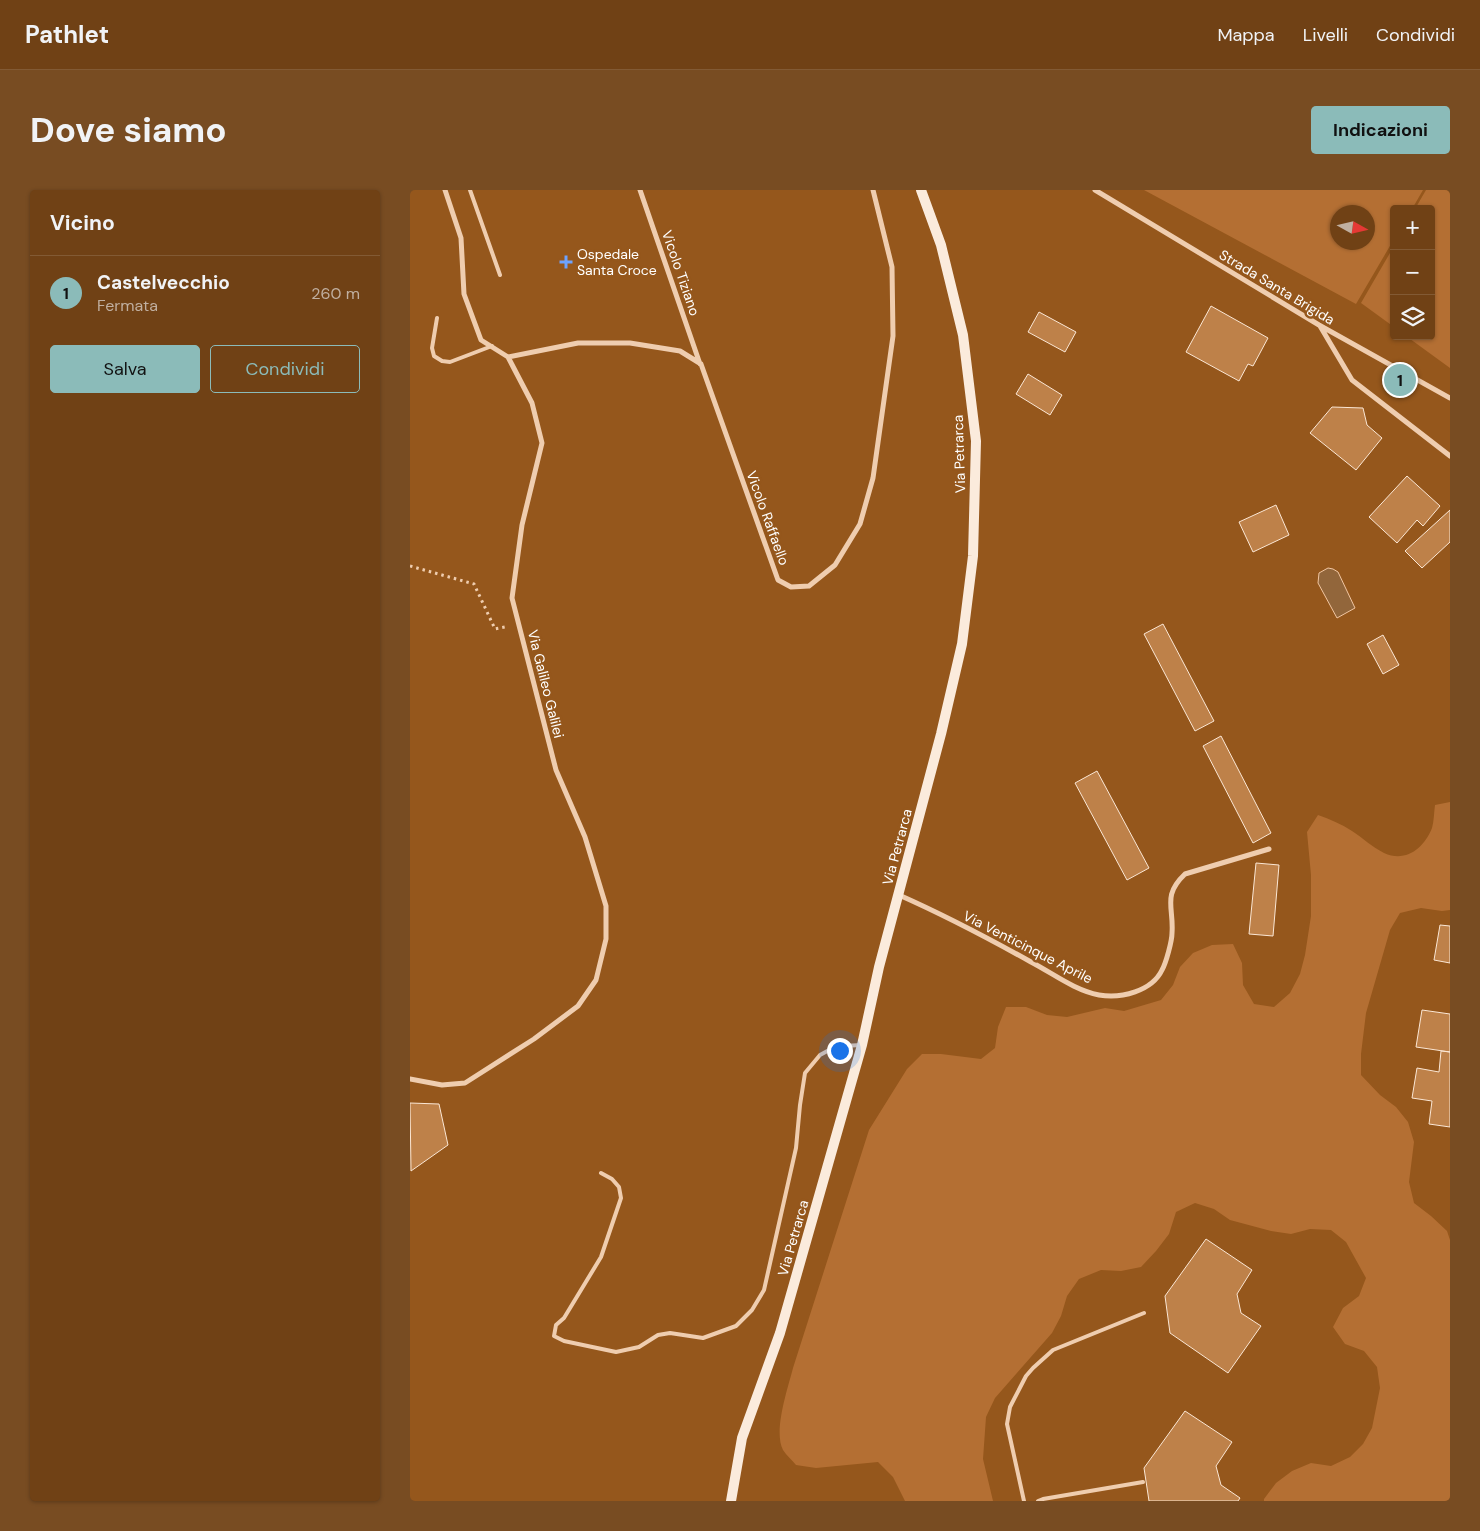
<!DOCTYPE html>
<html lang="it">
<head>
<meta charset="utf-8">
<style>
  :root { --surface:#704115; --page:#784c22; --text:#f1f3f6; --muted:#c0afa0; --line:#825a34; --accent:#8bbbb9 }
  body { margin:0; font-family:"DM Sans",sans-serif; background:var(--page); color:var(--text) }
  .controls { position:absolute; right:15px; top:15px; display:grid; overflow:hidden; border-radius:5px; box-shadow:0 1px 4px #0004 }
  .controls button { width:45px; height:45px; display:grid; place-items:center; padding:0; border:0; border-bottom:1px solid var(--line); background:var(--surface); color:var(--text); font:25px sans-serif }
  .compass { position:absolute; left:920px; top:15px; width:45px; height:45px; border-radius:50%; background:var(--surface); box-shadow:0 1px 4px #0004; rotate:98deg }
  .you { position:absolute; left:429px; top:860px; width:18px; height:18px; margin:-12px; border:4px solid #fff; border-radius:50%; background:#1a73e8; box-shadow:0 0 0 8px #1a73e833 }
  .badge { display:grid; place-items:center; width:32px; height:32px; border-radius:50%; background:var(--accent); color:#111; font-size:16px; font-weight:700 }
  .pin { position:absolute; translate:-50% -50%; border:2px solid #fff; box-shadow:0 1px 5px #0006 }
  .list { margin:0; padding:0; list-style:none }
  h2 { display:flex; justify-content:space-between; align-items:center; height:65px; margin:0; padding:0 20px; font-size:21px }
  h2 small { font-size:16px; font-weight:400; color:var(--muted) }
  .list li { display:grid; grid-template-columns:32px 1fr auto; gap:15px; align-items:center; box-sizing:border-box; height:75px; padding:0 20px; border-top:1px solid var(--line) }
  .list b { display:block; font-size:19px; white-space:nowrap }
  .list p { margin:0; font-size:16px; white-space:nowrap; color:var(--muted) }
  .list em { font-size:16px; font-style:normal; color:var(--muted) }
  .actions { display:flex; gap:10px; padding:15px 20px }
  .actions a { flex:1; padding:11px 0; border:1px solid var(--accent); border-radius:5px; text-align:center; font-size:18px; color:var(--accent) }
  .actions .main { background:var(--accent); color:#111 }
  .icon { flex:none; width:28px; height:28px; fill:none; stroke:currentColor; stroke-width:2; stroke-linecap:round; stroke-linejoin:round }
  .map { position:relative; flex:none; width:1040px; height:1311px; overflow:hidden; border-radius:5px }
  header { display:flex; align-items:center; gap:30px; box-sizing:border-box; height:70px; padding:0 25px; background:var(--surface); border-bottom:1px solid var(--line) }
  header strong { font-size:24px }
  nav { display:flex; gap:28px; margin-inline-start:auto; font-size:18px }
  .intro { display:flex; align-items:center; justify-content:space-between; box-sizing:border-box; height:120px; padding:0 30px }
  h1 { margin:0; font-size:35px }
  .button { padding:12px 22px; border-radius:5px; background:var(--accent); color:#111; font-size:18px; font-weight:700 }
  main { display:flex; gap:30px; padding:0 30px }
  aside { flex:1; background:var(--surface); border-radius:5px; box-shadow:0 1px 4px #0004 }
  .map>svg:first-child { display:block }
  .green { fill:#b46f33; fill-rule:evenodd }
  .water { fill:#92663b; stroke:#f1c6a2 }
  .building { fill:#be8149; stroke:#fbe7d5 }
  .lines { fill:none; stroke-linecap:round; stroke-linejoin:round }
  .path { stroke:#efcdaf; stroke-width:3; stroke-dasharray:2.5 4; stroke-linecap:butt }
  .lane { stroke:#efcdaf; stroke-width:4 }
  .street { stroke:#efcdaf; stroke-width:5 }
  .secondary { stroke:#fbebdc; stroke-width:10 }
  .poi-dot { fill:#6da3ff; stroke:#95571c; stroke-width:2 }
  .labels { text-anchor:middle; stroke-width:5; stroke-linejoin:round; paint-order:stroke }
  .poi-label { font-size:14px; fill:#fff; stroke:#95571c; text-anchor:start }
  .street-label { font-size:14px; fill:#fff; stroke:#95571c }
</style>
</head>
<body>
<header>
<strong>Pathlet</strong>
<nav><a>Mappa</a><a>Livelli</a><a>Condividi</a></nav>
</header>
<div class="intro"><h1>Dove siamo</h1><a class="button">Indicazioni</a></div>
<main>
<aside>
<h2>Vicino<small></small></h2>
<ul class="list">
<li><span class="badge">1</span><div><b>Castelvecchio</b><p>Fermata</p></div><em>260 m</em></li>
</ul>
<div class="actions"><a class="main">Salva</a><a>Condividi</a></div>
</aside>
<div class="map">
<svg width="1040" height="1311" viewBox="0 0 1040 1311">
  <rect width="100%" height="100%" fill="#95571c"/>
  <!-- green -->
  <path class="green" d="M734,0H1013L1002,19H984V49L946,114ZM958,22V52H928V22Z
    M1016,0H1040V178L996,146H1021V19H1005Z
    M984,56V137L951,113Z
    M1040,612V720L1032,721L1011,718L990,723L980,740L956,823L951,864V885L970,905L986,917L998,932L1004,952L999,992L1004,1013L1021,1026L1037,1041L1040,1050V1311H854V1309L866,1293L882,1281L901,1273L921,1276L940,1267L953,1254L962,1238L970,1198L967,1177L954,1161L935,1154L923,1137L933,1118L949,1106L956,1088L936,1052L921,1040L900,1039L881,1044L861,1041L820,1030L804,1019L785,1013L766,1022L759,1044L746,1061L731,1077L711,1081L691,1080L669,1089L657,1106L651,1126L642,1143L585,1208L576,1227L573,1269L583,1311H495L483,1287L468,1272L406,1278L386,1275C382,1270 376,1265 373,1260C363,1241 378,1198 383,1178L459,940L497,879L512,864H531L571,869L585,858L588,837L596,817H616L637,825L657,827L695,818L714,821L751,810L763,795L770,777L783,763L802,755L823,754L832,773L833,795L844,814L864,817L880,803L890,784L895,765L901,726V685L897,642L908,625C920,629 931,634 942,641C953,648 962,657 974,663C996,673 1014,658 1022,638C1024,631 1024,622 1025,615Z"/>
  <!-- water -->
  <path class="water" d="M918,378L923,379L928,382L945,418L927,428L908,393L909,383Z"/>
  <!-- building -->
  <path class="building" d="M801,116L858,148L843,176L838,174L829,191L776,162Z
    M629,122L666,142L655,162L618,142Z
    M618,184L652,205L640,225L606,204Z
    M922,217L953,218L957,235L972,248L946,280L900,243Z
    M997,286L1030,316L1013,336L1007,330L987,353L959,327Z
    M866,315L879,345L843,362L829,332Z
    M1040,320V352L1012,378L995,361Z
    M753,434L804,531L785,541L734,444Z
    M973,445L989,475L973,484L957,454Z
    M811,546L861,643L843,653L793,556Z
    M687,581L739,678L717,690L665,593Z
    M846,673L869,675L863,746L839,744Z
    M1030,735L1040,736V773L1024,770Z
    M1012,820L1040,824V862L1006,857Z
    M1031,861L1040,862V937L1019,934L1022,911L1002,908L1007,878L1029,882Z
    M0,913L29,914L38,955L1,981Z
    M796,1049L842,1080L827,1104L831,1123L851,1136L818,1183L760,1143L755,1106Z
    M775,1221L822,1252L806,1276L811,1295L830,1308L828,1311H739L734,1278Z"/>
  <g class="lines">
    <!-- path -->
    <path class="path" d="M0,376L64,394L85,439L95,437"/>
    <!-- lane -->
    <path class="lane" d="M60,0L90,85
      M27,128L22,158L24,166L32,171L40,172L82,156
      M191,983L202,989L209,997L211,1008L191,1067L154,1128L146,1135L144,1146L154,1151L206,1162L229,1157L248,1145L260,1143L293,1148L326,1136L342,1120L354,1100L386,958L390,915L395,883L410,865L421,859L432,856L452,855
      M614,1311L597,1234L600,1217L616,1186L623,1178L643,1160L734,1123
      M628,1311L633,1309L733,1292"/>
    <!-- street -->
    <path class="street" d="M230,0L290,174
      M685,0L909,135L1040,208
      M910,136L942,190L1040,266
      M98,167L168,153H220L270,161L291,174L368,390L381,397L399,396L425,375L450,334L463,288L483,146L482,77L463,0
      M489,705C534,725 578,748 621,772C644,784 664,800 689,805C711,809 742,801 752,780C756,773 762,751 762,743C764,717 752,706 775,684L859,659
      M0,889L32,895L55,893L124,849L168,816L186,790L196,749V716L175,647L146,580L102,408L112,335L132,253L122,213L98,167L71,150L54,104L51,48L35,0"/>
    <!-- secondary -->
    <path class="secondary" d="M321,1311L332,1248L370,1143L452,855L469,777L531,544L552,454L563,366L566,251L553,145L531,55L511,0"/>
  </g>
  <!-- markers -->
  <path class="poi-dot" d="M153.5 64.5h5v5h5v5h-5v5h-5v-5h-5v-5h5z"/>
  <g class="labels">
    <!-- poi labels -->
    <g class="poi-label">
      <text x="167" y="69">Ospedale<tspan x="167" dy="16">Santa Croce</tspan></text>
    </g>
    <!-- street labels -->
    <g class="street-label">
      <text transform="translate(271 83) rotate(71)" y="5">Vicolo Tiziano</text>
      <text transform="translate(867 97) rotate(31)" y="5">Strada Santa Brigida</text>
      <text transform="translate(549 264) rotate(-92)" y="5">Via Petrarca</text>
      <text transform="translate(358 328) rotate(70)" y="5">Vicolo Raffaello</text>
      <text transform="translate(136 494) rotate(76)" y="5">Via Galileo Galilei</text>
      <text transform="translate(487 657) rotate(-75)" y="5">Via Petrarca</text>
      <text transform="translate(618 757) rotate(27)" y="5">Via Venticinque Aprile</text>
      <text transform="translate(383 1048) rotate(-74)" y="5">Via Petrarca</text>
    </g>
  </g>
</svg>
<div class="controls">
<button>+</button>
<button>−</button>
<button><svg class="icon" aria-label="layers" viewBox="0 0 24 24"><path d="M12 4l9 5-9 5-9-5zM3 14l9 5 9-5"/></svg></button>
</div>
<svg class="compass" viewBox="-18 -18 36 36"><path d="M0-13l5 13h-10z" fill="#e53935"/><path d="M0 13l5-13h-10z" fill="#c0afa0"/></svg>
<div class="you"></div>
<div class="pin badge" style="left:990px;top:190px">1</div>
</div>
</main>
</body>
</html>
